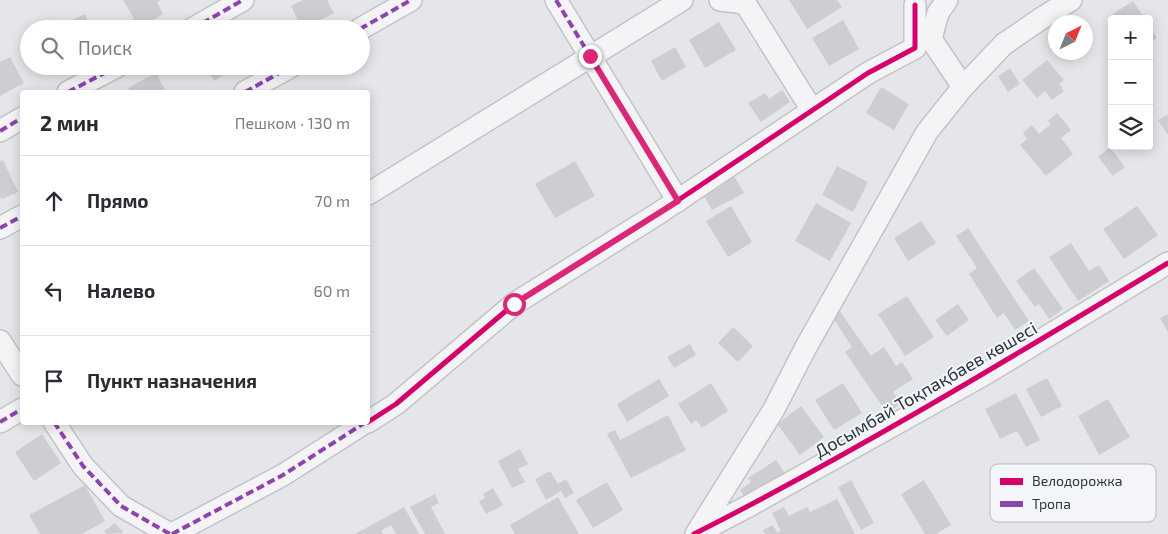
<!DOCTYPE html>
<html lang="ru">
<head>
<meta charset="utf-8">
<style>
  :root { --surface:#fff; --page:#f7f7f7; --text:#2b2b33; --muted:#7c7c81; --line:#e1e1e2 }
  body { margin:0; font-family:"Exo 2",sans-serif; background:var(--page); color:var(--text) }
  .controls { position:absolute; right:15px; top:15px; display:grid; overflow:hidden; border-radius:5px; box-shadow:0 2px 12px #0003 }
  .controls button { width:45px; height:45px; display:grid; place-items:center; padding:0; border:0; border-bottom:1px solid var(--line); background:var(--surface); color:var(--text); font:25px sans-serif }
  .compass { position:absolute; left:1048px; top:15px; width:45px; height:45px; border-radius:50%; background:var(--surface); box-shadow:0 2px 12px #0003; rotate:43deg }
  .stop { position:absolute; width:15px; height:15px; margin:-11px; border:4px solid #db2777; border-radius:50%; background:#fff }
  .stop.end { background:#db2777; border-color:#fff; box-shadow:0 1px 5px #0008 }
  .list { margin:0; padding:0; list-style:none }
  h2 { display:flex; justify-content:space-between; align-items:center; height:65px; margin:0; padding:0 20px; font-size:21px }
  h2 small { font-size:16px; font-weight:400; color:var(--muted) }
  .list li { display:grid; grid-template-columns:32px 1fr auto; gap:15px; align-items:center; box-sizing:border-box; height:90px; padding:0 20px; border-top:1px solid var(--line) }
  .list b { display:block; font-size:19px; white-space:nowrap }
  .list em { font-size:16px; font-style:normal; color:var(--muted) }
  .icon { flex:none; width:28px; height:28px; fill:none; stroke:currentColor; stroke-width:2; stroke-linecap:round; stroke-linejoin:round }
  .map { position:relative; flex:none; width:1168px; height:534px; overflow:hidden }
  .search { position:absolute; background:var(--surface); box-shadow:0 2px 12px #0003; left:20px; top:20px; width:350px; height:55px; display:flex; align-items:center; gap:12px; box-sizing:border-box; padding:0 18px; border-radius:28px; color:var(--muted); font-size:19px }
  .panel { position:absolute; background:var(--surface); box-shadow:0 2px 12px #0003; left:20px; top:90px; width:350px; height:335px; border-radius:5px }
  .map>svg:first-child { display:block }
  .building { fill:#cdced1 }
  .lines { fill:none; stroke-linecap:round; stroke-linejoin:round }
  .minor-casing { stroke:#c2c4c7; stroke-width:24 }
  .minor { stroke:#f4f4f6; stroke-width:21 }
  .quiet { stroke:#8e44ad; stroke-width:4; stroke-dasharray:8 4; stroke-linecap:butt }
  .cycleway-casing { stroke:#f3f5f8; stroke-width:8 }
  .cycleway { stroke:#d6006c; stroke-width:5 }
  .route { stroke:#db2777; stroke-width:6 }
  .labels { text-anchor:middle; stroke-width:4; stroke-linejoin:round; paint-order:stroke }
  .street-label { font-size:18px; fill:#2c3442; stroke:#f3f5f8 }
  .key { fill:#f3f5f8; stroke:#b7bbc1; stroke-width:1 }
  .key-label { font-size:14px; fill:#2c3442 }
</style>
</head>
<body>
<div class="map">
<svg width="1168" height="534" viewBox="0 0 1168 534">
  <rect width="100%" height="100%" fill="#e4e6e9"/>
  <!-- building -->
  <path class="building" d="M123,0H161L157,2L163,14L139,28Z
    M303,0H327L334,13L302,29L291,6Z
    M789,0H837L842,7L807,29Z
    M1133,1L1145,19H1112V22L1108,17Z
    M85,14L91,29H57V27Z
    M843,20L859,49L829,66L812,38Z
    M719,22L736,50L705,68L689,40Z
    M1149,25L1157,38L1149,43Z
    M675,47L686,67L662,81L651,61Z
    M10,57L24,83L0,96V62Z
    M1047,60L1064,80L1059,84L1064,91L1052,100L1045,91L1037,98L1022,80Z
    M205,66H239L214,81Z
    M1010,68L1020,84L1008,92L998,76Z
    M156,73L165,90L161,92H131L128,88Z
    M881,87L909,104L894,130L866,113Z
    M782,90L790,102L761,122L748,103L765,93L769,99Z
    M1057,113L1071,130L1061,138L1073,154L1046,176L1020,145L1027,139L1023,133L1032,125L1039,134L1051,124L1048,121Z
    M1168,114V135L1158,120Z
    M1110,147L1125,167L1113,176L1098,157Z
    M3,160L18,192L2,199L0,196V161Z
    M575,161L595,196L555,218L535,184Z
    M837,166L868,182L853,212L822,195Z
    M734,176L744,193L712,210L702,193Z
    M816,203L851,223L830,261L795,241Z
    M731,206L752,242L728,257L706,221Z
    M1137,206L1158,235L1124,259L1103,229Z
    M921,221L936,243L908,261L894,238Z
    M968,228L1029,321L1015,330L1004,313L997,318L969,274L977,268L956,236Z
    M1071,243L1089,271L1099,265L1109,281L1078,301L1049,257Z
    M1034,268L1063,309L1049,319L1039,304L1035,307L1016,281Z
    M907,296L934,337L905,356L878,314Z
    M958,304L969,320L947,336L935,320Z
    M839,310L871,356L884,347L896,366L902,362L913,379L893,392L901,404L887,413L845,352L852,347L831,315Z
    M1168,314V332L1160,318Z
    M733,327L753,346L738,362L718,343Z
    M690,344L696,355L674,368L667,357Z
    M1047,378L1062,406L1041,417L1026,389Z
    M659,379L669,396L627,422L617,404Z
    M711,383L728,411L702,428L696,420L691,424L678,404Z
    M843,383L862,413L834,430L815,400Z
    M1016,393L1040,440L1026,447L1017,431L1000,439L985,409Z
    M1108,399L1130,437L1099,455L1078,416Z
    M801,406L824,437L800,455L777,424Z
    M668,415L686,450L631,478L607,434L615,430L620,440Z
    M42,434L61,463L34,481L15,452Z
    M520,449L528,464L518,469L525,482L512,488L498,461Z
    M776,460L785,474L746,499L740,490L751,482L748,478Z
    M550,471L558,484L566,479L574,493L565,498L561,491L546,500L535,479Z
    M851,480L874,523L861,530L838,487Z
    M924,480L951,525L936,534H925L901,494Z
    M607,482L623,510L593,528L576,500Z
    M85,485L105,521L82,534H40L29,515Z
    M493,488L503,505L486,514L479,501L485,498L483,494Z
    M435,494L439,503L431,507L445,534H425L410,507Z
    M558,497L579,534H515L510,525Z
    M837,499L855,534H765L763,530L773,525L777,533L781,531L772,513L784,507L789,516L807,507L810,512Z
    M404,507L419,534H396L391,525L381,531L383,534H355Z
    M115,523L124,533L106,534L104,531Z"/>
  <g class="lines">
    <defs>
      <path id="minor" d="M556,0L678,201
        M720,0L745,3L812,110
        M947,0L938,13L931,39L963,87
        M192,29L243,0
        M360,29L411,0
        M68,92L118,66
        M245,92L292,66
        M0,131L22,118
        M368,194L682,0
        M0,228L22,216
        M0,341L22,375
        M0,422L22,409
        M54,422L83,466L121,506L170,534
        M368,422L396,404L514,304L659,213L868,73L915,48V5
        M697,533L745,508L985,374L1168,263
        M172,534L283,475L366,422
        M696,534L773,411L806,347L927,132L963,87L1004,44L1042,18L1071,0"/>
    </defs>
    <!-- minor casing -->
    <use href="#minor" class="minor-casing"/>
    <!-- minor -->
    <use href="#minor" class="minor"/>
    <!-- quiet -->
    <path class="quiet" d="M556,0L678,201
      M192,29L243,0
      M360,29L411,0
      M68,92L118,66
      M245,92L292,66
      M0,131L22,118
      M0,228L22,216
      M0,422L22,409
      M54,422L83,466L121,506L170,534
      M172,534L283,475L366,422"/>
    <defs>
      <path id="cycleway" d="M368,422L396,404L514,304L659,213L868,73L915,48V5
        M694,534C856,452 1012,357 1168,263"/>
    </defs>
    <!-- cycleway casing -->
    <use href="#cycleway" class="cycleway-casing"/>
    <!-- cycleway -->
    <use href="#cycleway" class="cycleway"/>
  </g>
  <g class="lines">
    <!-- route -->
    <path class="route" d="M514,304L678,201L590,56"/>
  </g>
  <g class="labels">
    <!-- street labels -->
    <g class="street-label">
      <text transform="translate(926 390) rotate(-30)" y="6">Досымбай Тоқпақбаев көшесі</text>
    </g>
  </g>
  <!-- legend -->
  <rect x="990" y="464" width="166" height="58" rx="8" class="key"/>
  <rect x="1000" y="478" width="23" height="7" fill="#d6006c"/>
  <rect x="1000" y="501" width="23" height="6" fill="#8e44ad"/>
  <g class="key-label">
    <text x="1032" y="486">Велодорожка</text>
    <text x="1032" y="509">Тропа</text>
  </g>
</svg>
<div class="controls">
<button>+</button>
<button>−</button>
<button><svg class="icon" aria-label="layers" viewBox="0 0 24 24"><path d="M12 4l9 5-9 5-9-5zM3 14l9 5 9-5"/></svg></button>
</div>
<svg class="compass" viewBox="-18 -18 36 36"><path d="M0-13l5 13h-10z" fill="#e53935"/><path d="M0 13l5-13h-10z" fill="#7c7c81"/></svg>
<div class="stop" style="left:514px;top:304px"></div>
<div class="stop end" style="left:590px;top:56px"></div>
<div class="search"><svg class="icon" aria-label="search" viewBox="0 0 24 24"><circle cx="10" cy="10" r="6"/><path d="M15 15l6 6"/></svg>Поиск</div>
<section class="panel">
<h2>2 мин<small>Пешком · 130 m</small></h2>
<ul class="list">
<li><svg class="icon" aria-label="ahead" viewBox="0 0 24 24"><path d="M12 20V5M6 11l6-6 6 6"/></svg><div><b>Прямо</b></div><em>70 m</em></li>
<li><svg class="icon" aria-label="left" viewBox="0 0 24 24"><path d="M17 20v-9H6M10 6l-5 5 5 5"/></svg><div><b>Налево</b></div><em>60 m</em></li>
<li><svg class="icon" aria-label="arrive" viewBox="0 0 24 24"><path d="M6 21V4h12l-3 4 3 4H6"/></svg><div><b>Пункт назначения</b></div></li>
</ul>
</section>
</div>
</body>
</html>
